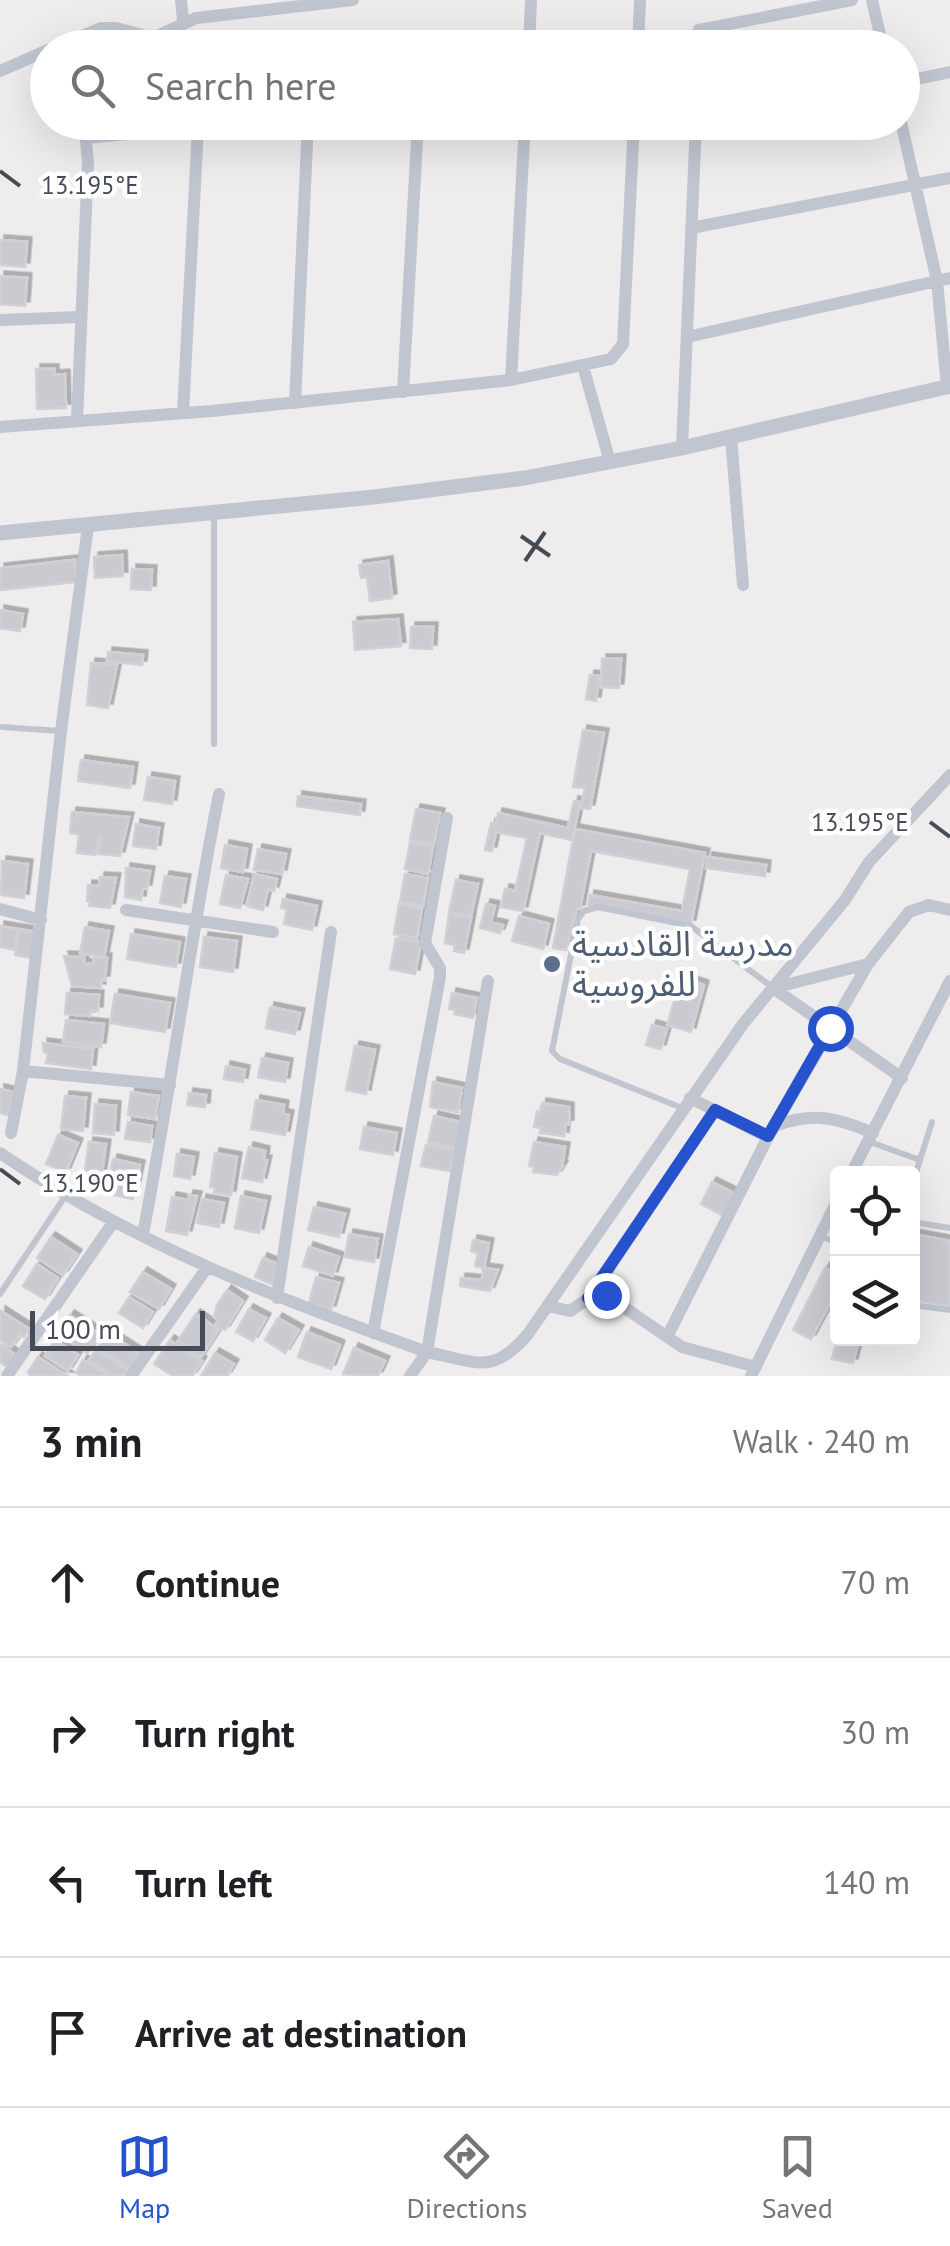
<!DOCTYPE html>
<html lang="en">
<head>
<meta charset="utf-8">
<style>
  :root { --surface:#fff; --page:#f6f6f6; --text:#202124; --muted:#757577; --line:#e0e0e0; --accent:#2652cd }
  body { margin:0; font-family:"PT Sans","Noto Sans Arabic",sans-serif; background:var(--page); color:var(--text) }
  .controls { position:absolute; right:30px; bottom:30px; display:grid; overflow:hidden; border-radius:10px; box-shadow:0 10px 40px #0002 }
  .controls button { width:90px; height:90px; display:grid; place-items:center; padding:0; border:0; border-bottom:2px solid var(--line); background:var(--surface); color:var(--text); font:50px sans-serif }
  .scale { position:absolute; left:30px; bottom:25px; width:175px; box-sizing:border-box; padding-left:10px; border:5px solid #464c57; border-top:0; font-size:28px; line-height:35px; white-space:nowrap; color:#464c57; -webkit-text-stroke:8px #fff; paint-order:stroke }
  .stop { position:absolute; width:30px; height:30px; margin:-22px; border:8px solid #2652cd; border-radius:50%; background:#fff }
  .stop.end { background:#2652cd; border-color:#fff; box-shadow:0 2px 10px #0008 }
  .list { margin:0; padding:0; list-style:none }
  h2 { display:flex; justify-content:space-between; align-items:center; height:130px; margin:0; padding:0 40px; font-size:42px }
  h2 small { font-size:32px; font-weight:400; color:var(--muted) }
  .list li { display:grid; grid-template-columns:65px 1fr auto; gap:30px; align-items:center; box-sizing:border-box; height:150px; padding:0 40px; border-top:2px solid var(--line) }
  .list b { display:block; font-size:38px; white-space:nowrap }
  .list em { font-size:32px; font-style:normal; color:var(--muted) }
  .icon { flex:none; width:55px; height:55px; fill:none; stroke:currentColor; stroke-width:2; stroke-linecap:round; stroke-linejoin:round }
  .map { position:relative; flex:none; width:950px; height:1376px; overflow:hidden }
  .search { position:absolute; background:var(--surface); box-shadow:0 10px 40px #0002; left:30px; right:30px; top:30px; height:110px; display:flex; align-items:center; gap:25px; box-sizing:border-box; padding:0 35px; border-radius:55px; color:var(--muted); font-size:38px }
  .sheet { height:730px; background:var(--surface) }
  nav { display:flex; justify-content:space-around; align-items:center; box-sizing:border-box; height:140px; border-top:2px solid var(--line); background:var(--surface); font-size:28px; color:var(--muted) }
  nav a { display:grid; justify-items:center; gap:5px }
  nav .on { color:var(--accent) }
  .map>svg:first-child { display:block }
  .building { fill:#cacad0; stroke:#d0d1d7; stroke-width:2.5; filter:url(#shadow) }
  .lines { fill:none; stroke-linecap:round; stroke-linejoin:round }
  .service { stroke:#c0c5d0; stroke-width:6 }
  .minor { stroke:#c0c5d0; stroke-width:12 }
  .tertiary { stroke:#c0c5d0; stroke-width:15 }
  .route { stroke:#2652cd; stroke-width:12 }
  .ticks { fill:none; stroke:#464c57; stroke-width:4 }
  .service-dot { fill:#5c6f8a; stroke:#fff; stroke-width:4 }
  .labels { text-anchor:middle; stroke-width:9; stroke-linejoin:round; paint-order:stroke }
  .service-label { font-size:35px; fill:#4e5e75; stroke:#fff; text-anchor:start }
  .ticks-label { font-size:25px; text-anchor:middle; fill:#464c57; stroke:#fff; stroke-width:9; stroke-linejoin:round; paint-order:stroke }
</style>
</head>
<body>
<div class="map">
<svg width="950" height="1376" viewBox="0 0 950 1376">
  <defs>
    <filter id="shadow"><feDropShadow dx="4.5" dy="-4.5" stdDeviation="0" flood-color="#0004"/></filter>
  </defs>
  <rect width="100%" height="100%" fill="#eeecec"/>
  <!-- building -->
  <path class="building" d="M0,240L27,242L25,267L0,265Z
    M0,276L27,278L25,306L0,304Z
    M36,369H54V375L65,374L66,408L37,409Z
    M122,555L123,576L95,578L94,557Z
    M75,560L77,582L0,590V568Z
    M388,561L392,598L370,601L367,577L361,578L359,565Z
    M132,569L152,570L151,590L131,589Z
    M0,610L23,614L20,631L0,628Z
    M398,619L401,646L355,650L353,622Z
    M411,627H433L432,649L410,648Z
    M108,652L143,655L142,665L107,661Z
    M602,659H621L619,688L601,687Z
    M91,663L117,665L108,708L87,705Z
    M590,675L599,676L596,701L586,699Z
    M583,730L604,733L590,809L581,808L585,788L573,787Z
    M81,760L133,767L130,788L78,781Z
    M148,777L175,781L172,804L144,800Z
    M298,796L361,804L360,815L297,806Z
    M574,801L580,802L572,840L540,833L523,911L501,907L505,889L515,891L527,838L496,832L492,851L485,850L491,823L496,824L498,813L568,828Z
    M416,809L440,813L434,844L410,840Z
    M72,812L129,817L120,856L99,854L101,836H98L96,855L77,853L79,834L70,833Z
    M136,824L159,828L156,849L133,846Z
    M575,829L705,853L691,924L588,905L590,895L682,911L690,869L591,851L580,909H577L566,950L553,948Z
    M410,843L433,847L428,874L405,869Z
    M225,845L247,849L243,872L221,868Z
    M258,849L286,854L282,874L254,870Z
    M708,857L766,865L765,876L706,868Z
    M2,861L28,864L24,898L1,895Z
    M126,868L150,871L147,889L143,888L141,900L125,897Z
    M254,874L277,879L274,891L268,889L263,910L247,906Z
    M405,874L428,878L423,906L400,902Z
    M226,875L248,879L240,908L220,904Z
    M165,876L186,879L181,907L160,903Z
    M100,877L116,878L110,908L89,906L90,901H87L88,885L99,886Z
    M456,880L478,884L471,916L449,912Z
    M283,899L317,906L312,930L284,924L287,909L281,908Z
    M399,904L422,908L417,938L394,934Z
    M486,904L495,906L491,922L503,925L500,933L480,928Z
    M449,914L471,918L464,953L454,951L455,945L445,943Z
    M519,916L549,924L543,949L512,941Z
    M0,926L18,929L15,950L0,947Z
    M85,927L109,931L104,957L80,953Z
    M19,929L36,932L32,958L15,955Z
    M131,934L180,942L176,967L127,959Z
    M204,937L237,941L233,972L200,967Z
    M396,938L421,942L415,974L390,969Z
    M64,956L84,957V964H93L94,958H107L105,980H101V988L72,986Z
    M689,980L704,985L691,1032L667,1025L677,991L685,993Z
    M67,993L99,995L98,1011L91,1010L90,1016L65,1014Z
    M452,993L477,998L473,1018L454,1014L455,1010L449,1009Z
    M115,994L170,1003L165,1032L110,1023Z
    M270,1007L300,1013L295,1034L266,1028Z
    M66,1020L104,1024L101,1047L63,1042Z
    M652,1025L667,1029L661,1049L646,1045Z
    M43,1043L93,1049L91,1069L46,1063L48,1054L44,1052Z
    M355,1046L375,1050L366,1094L346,1090Z
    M262,1058L288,1063L285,1082L258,1077Z
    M226,1066L245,1070L243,1082L224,1079Z
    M433,1082L462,1088L458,1112L430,1107Z
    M0,1089L13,1092L8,1115L0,1113Z
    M131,1092L159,1096L155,1119L128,1115Z
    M189,1093L206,1095L205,1107L187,1105Z
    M65,1096L86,1098L83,1131L61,1129Z
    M256,1100L284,1105L283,1113L289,1115L285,1135L251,1129Z
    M542,1103L569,1107V1124H566L564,1136L540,1133L541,1128L534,1127L537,1111L541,1112Z
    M95,1104L116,1106L114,1135L93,1133Z
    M434,1116L460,1122L455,1148L428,1142Z
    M128,1122L152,1126L150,1142L125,1139Z
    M364,1127L397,1133L393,1155L360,1149Z
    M58,1135L78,1143L66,1172L46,1164Z
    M89,1142L106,1144L101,1179L84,1177Z
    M534,1142L565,1147L563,1161H560L563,1165L557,1175L533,1172L534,1167L529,1166Z
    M426,1145L454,1151L450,1171L421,1166Z
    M249,1147L265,1151L264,1159L267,1160L262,1182L242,1178Z
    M215,1153L237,1157L231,1195L214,1193L215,1188L210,1187Z
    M177,1154L194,1157L190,1179L174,1176Z
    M113,1159L140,1165L133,1199L105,1193Z
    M712,1182L736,1194L724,1216L701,1204Z
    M189,1195L197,1196L187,1235L166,1231L172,1197L188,1200Z
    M241,1196L266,1201L259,1233L235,1228Z
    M202,1199L224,1203L219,1227L197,1223Z
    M314,1207L345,1214L339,1237L308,1230Z
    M349,1234L378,1239L374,1262L345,1257Z
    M913,1234L950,1241V1306L912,1300Z
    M51,1237L77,1254L63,1275L37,1258Z
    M473,1240L489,1243L484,1268L475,1266L478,1253L471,1251Z
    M309,1247L339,1257L333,1276L303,1266Z
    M263,1258L280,1265L272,1284L255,1277Z
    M37,1264L58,1278L45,1299L23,1286Z
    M483,1268L498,1270L490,1291L460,1286L461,1278L482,1280Z
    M825,1268L838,1274V1288L811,1339L793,1330Z
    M143,1272L171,1289L159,1309L130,1292Z
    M316,1277L339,1283L331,1310L309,1303Z
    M227,1290L243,1301L225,1330L216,1324L218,1320L214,1317L217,1305Z
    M129,1297L153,1312L143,1328L119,1313Z
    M249,1309L266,1318L253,1341L236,1332Z
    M1,1311L29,1329L24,1337L20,1334L11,1347L0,1340Z
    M196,1314L219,1330L201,1357L178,1341Z
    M70,1315L100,1334L87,1353L58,1334Z
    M278,1318L299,1330L285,1353L265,1340Z
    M307,1332L340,1345L331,1369L298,1357Z
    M108,1333L139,1353L130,1368L98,1348Z
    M55,1340L78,1355L68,1371L45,1356Z
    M170,1340L202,1361L192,1376H173L154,1364Z
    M836,1342L857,1347L853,1363L832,1359Z
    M0,1344L16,1355L8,1367L0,1362Z
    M354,1348L385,1361L378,1376L343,1374Z
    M96,1350L128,1370L124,1376H114L89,1360Z
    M215,1353L234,1364L227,1376H201Z
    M38,1357L68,1376H30L28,1372Z
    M83,1360L110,1376H81L76,1373Z"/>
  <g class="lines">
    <!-- service -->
    <path class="service" d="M2,727L60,731
      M214,744V515
      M682,1108L560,1059L552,1051L578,919L584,911L598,907L691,926L772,987
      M870,1142L920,1160
      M912,1185L932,1122
      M912,1222L950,1228
      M820,1236L838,1243
      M0,1294L66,1195
      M912,1305L950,1310"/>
    <!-- minor -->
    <path class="minor" d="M181,0L183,21
      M872,0L883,48
      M54,48L101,28H116L153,38L196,18L353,0
      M529,48L531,0
      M638,48L640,0
      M699,48V30L852,0
      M0,71L48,50
      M902,82L950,72
      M901,122L937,281L947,387
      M695,127L718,122
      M86,138L250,122
      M691,228L950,178
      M0,320L80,317
      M687,337L950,278
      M583,366L610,462
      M511,380L525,122
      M403,392L418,122
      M295,403L308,122
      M183,413L198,127
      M77,421L88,162L84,122
      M0,427L212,411L511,380L611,359L623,344L634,122
      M731,437L743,585
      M682,448L696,122
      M0,909L41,920
      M126,910L273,932
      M868,964L773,988L902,1078
      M488,981L427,1352C478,1362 492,1376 528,1334L743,1024L845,900L869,862L950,775
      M23,1071L170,1085
      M690,1098L768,1137
      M774,1126C814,1112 835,1117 873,1133
      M11,1133L23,1071L61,731L88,526
      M0,1153C132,1243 277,1299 427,1352L410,1376
      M851,1174L950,981
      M143,1234C171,1088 190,940 219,794
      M277,1298L331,932
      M589,1298L715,1110
      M548,1306L570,1311L589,1298L606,1295L682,1347L756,1367
      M373,1333L440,977V968L425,943L447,818
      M667,1337L768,1137L868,964L909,912L929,905L950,910
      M7,1376L114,1221
      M131,1376L206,1269
      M751,1376L838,1199"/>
    <!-- tertiary -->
    <path class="tertiary" d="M0,533L374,497L525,478L682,448L950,386"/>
  </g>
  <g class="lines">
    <!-- route -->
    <path class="route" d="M606,1295L588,1298L715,1110L768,1136L830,1028"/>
  </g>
  <!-- ticks -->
  <path class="ticks" d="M0,171L20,186M521,536L550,556M525,561L545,532M930,822L950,837M0,1169L20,1184"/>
  <!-- markers -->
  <circle class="service-dot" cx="552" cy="964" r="10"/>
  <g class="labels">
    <!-- service labels -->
    <g class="service-label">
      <text x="572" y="956">مدرسة القادسية<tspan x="572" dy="40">للفروسية</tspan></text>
    </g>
  </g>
  <g class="ticks-label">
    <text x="90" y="194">13.195°E</text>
    <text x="860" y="831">13.195°E</text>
    <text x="90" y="1192">13.190°E</text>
  </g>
</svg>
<div class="controls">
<button><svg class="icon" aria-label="locate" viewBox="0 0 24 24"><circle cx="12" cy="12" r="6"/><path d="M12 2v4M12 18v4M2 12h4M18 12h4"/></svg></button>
<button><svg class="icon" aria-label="layers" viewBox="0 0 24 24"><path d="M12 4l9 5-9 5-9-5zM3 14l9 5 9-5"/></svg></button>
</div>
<div class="scale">100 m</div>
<div class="stop" style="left:830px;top:1028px"></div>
<div class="stop end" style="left:606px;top:1295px"></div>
<div class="search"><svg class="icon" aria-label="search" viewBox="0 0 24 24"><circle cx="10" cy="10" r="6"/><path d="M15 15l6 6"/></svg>Search here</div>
</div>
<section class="sheet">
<h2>3 min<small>Walk · 240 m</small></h2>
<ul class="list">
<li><svg class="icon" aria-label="ahead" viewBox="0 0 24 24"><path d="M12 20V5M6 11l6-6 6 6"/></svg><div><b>Continue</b></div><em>70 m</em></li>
<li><svg class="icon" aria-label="right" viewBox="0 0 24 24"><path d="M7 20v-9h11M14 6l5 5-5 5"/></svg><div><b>Turn right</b></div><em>30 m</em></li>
<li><svg class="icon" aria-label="left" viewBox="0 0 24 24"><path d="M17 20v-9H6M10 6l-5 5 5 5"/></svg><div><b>Turn left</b></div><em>140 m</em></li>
<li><svg class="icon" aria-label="arrive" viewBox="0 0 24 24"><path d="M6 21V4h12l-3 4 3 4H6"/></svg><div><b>Arrive at destination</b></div></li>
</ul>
</section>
<nav>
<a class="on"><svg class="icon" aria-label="map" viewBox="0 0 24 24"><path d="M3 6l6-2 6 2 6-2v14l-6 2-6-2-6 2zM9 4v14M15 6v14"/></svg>Map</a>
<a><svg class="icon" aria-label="directions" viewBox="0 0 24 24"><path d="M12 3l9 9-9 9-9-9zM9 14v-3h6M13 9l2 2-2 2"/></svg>Directions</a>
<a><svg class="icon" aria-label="saved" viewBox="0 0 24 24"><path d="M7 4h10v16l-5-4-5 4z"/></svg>Saved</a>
</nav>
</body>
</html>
